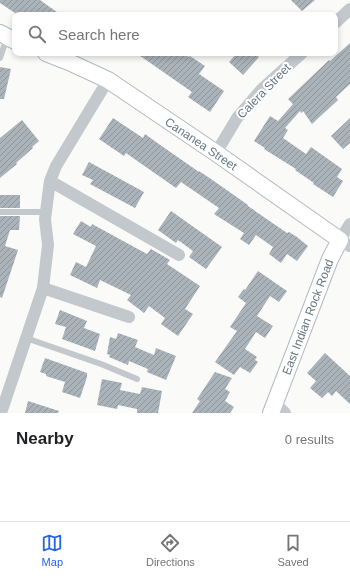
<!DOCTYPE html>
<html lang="en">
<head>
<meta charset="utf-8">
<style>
  :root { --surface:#fff; --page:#f6f6f6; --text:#202124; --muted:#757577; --line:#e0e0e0; --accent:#2563eb }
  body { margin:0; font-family:Arial,sans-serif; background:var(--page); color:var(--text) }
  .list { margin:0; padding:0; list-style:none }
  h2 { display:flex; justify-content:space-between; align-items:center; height:52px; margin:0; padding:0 16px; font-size:17px }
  h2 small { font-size:13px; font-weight:400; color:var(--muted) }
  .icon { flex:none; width:22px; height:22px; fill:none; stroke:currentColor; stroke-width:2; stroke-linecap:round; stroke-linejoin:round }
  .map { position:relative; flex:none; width:350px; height:413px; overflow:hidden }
  .search { position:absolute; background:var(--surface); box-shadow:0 2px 6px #0003; left:12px; right:12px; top:12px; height:44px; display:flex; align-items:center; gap:10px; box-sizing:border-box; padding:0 14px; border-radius:8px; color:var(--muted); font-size:15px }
  .sheet { height:108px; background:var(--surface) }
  nav { display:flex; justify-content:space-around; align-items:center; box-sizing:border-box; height:56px; border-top:1px solid var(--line); background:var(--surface); font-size:11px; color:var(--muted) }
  nav a { display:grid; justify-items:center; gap:2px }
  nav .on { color:var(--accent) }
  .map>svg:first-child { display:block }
  .building { fill:url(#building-hatch) }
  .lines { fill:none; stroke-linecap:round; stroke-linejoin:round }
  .secondary-casing { stroke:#b3babf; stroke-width:18 }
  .lane { stroke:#c3c8cc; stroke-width:6 }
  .street { stroke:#c3c8cc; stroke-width:12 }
  .secondary { stroke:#fff; stroke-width:16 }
  .labels { text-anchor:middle; stroke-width:4; stroke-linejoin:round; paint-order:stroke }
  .street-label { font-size:12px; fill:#657683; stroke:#fff }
</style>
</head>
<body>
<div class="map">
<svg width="350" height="413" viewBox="0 0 350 413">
  <defs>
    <pattern id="building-hatch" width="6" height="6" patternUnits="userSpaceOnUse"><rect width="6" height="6" fill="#aab3b9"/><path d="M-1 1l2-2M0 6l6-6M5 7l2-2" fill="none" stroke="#8e969c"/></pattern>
  </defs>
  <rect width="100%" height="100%" fill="#fafaf8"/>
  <!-- building -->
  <path class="building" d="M0,0H40L61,15H18L0,3Z
    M291,0H315L302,11Z
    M350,43V84L336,97L338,100L312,124L303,111L301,113L300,111L285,128L288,130L283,138L306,154L311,147L342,169L337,177L343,181L333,197L313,184L314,183L295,170L296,169L264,149L265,148L254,141L270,116L278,121L293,104L288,99L329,60L330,61Z
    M136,53H182L189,57L190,56L205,66L199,74L224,91L210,112L188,97L192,92Z
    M237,53H254L259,57L243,75L229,62Z
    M0,67L11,69L4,99H0Z
    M113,118L143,138L145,134L156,142L199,172V171L211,179L248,205V206L287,233L289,232L297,237L308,246L297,261L287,254L281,263L269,254L273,247L256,235L249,245L240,239L244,233L214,214L219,208L181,182L176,188L126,153L124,156L99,139Z
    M350,118V143L343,149L331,136Z
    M22,120L39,141L32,147L33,148L16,163L17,164L0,178V138Z
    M89,162L144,192L135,208L90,184L93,180L82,175Z
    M0,195H20V208H0Z
    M171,211L222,247L206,269L189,257L193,251L178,240L176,243L158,230Z
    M0,216H20L19,230H10L5,246L18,250L2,298L0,297Z
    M81,221L91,227L92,224L147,254L151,249L170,260L167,264L200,286L185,309L193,314L178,336L161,324L165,318L149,306L144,313L127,300L131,295L100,280L97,288L70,275L76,262L86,267L96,246L73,234Z
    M258,271L287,291L279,302L270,296L257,316L273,326L265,338L256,332L245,349L257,357L255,360L258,362L250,373L240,367L234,375L215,362L237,331L230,327L246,303L238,297L244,289L245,290Z
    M60,310L87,321L84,328L100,334L95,351L62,339L66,327L55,324Z
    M118,333L138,340L135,347L154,355L156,348L176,356L166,380L147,372L148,369L129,361L128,365L109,357L110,355L107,354L110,337L116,339Z
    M325,353L350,376V404L336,391L332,396L328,392L322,398L310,388L316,381L307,373Z
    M45,358L87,373V377L80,398L62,392L65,382L46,376V374L40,372Z
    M215,372L232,378L225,389L230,392L225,401L234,407L230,413H192L200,401L197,399Z
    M102,379L122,383L120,390L140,394L142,387L162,391L158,413H137V409L118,405L117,409L97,405Z
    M28,401L59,411L58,413H25Z"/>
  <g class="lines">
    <defs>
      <path id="secondary" d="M0,33L15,41
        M46,53L69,62L108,80L216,153L340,240L330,259L271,413"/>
    </defs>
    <!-- secondary casing -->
    <use href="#secondary" class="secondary-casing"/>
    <!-- lane -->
    <path class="lane" d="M0,58L7,37
      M0,212H46
      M26,338L101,364L137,379"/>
    <!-- street -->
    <path class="street" d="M335,23L350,9
      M216,153L237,118L262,89L302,53
      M50,181L179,255
      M350,224L340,240L350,246
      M43,288L129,317
      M275,403L285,413
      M1,413L43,288L48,245L45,219L50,181L56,166L108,80"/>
    <!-- secondary -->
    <use href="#secondary" class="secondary"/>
  </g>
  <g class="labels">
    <!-- street labels -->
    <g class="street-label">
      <text transform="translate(264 91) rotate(-46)" y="4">Calera Street</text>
      <text transform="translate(201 144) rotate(34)" y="4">Cananea Street</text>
      <text transform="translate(308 317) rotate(-69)" y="4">East Indian Rock Road</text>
    </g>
  </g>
</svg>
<div class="search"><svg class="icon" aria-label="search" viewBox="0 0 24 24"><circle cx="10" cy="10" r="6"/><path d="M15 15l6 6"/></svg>Search here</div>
</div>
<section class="sheet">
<h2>Nearby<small>0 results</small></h2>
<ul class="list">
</ul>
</section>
<nav>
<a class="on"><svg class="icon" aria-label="map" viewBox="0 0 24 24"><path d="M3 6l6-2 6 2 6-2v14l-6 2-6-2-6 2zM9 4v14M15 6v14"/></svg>Map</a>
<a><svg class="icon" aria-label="directions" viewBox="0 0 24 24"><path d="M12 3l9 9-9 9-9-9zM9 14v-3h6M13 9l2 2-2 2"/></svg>Directions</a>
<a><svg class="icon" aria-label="saved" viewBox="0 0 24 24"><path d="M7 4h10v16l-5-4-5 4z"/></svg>Saved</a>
</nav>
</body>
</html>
